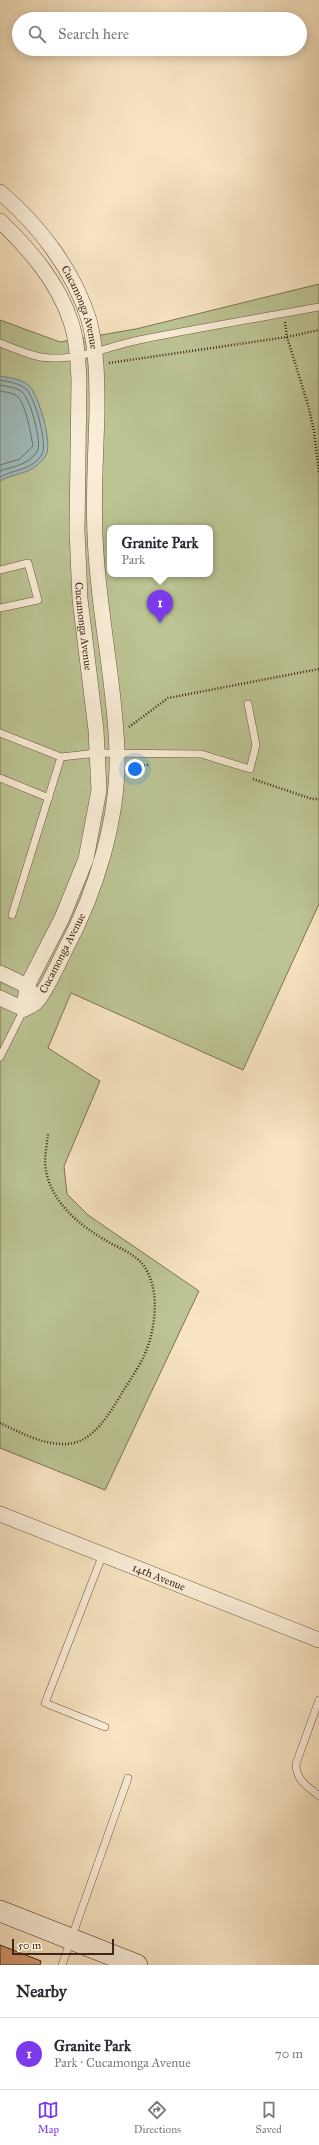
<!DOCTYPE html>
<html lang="en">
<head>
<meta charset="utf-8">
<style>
  :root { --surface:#fff; --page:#f2f2f3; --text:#2b2b33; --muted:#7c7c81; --line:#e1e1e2; --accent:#7c3aed }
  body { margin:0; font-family:"IM FELL Great Primer",serif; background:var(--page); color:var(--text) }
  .scale { position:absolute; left:12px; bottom:10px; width:102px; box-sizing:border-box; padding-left:4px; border:2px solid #412516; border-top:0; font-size:11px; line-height:14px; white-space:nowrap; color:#412516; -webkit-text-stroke:3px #faedd7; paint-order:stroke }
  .you { position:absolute; left:135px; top:769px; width:14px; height:14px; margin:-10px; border:3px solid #fff; border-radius:50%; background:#1a73e8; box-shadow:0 0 0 6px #1a73e833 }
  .badge { display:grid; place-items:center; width:26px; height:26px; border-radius:50%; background:var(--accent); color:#fff; font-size:13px; font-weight:700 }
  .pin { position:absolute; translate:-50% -33px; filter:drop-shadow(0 1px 2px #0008) }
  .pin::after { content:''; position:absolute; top:21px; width:14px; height:12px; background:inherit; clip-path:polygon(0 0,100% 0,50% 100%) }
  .popup { position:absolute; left:107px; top:525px; width:106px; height:52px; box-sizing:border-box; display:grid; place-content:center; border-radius:8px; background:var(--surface); filter:drop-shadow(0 1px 3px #0005); font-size:13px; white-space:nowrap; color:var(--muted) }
  .popup b { font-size:15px; color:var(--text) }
  .popup::after { content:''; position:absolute; left:50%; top:100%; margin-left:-8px; border:8px solid transparent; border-top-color:var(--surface) }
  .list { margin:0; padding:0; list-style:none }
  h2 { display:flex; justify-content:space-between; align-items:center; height:52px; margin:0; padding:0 16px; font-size:17px }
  h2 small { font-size:13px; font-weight:400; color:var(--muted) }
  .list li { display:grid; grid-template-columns:26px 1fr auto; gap:12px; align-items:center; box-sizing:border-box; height:72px; padding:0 16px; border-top:1px solid var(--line) }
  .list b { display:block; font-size:15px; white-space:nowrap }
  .list p { margin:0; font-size:13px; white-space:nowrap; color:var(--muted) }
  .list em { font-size:13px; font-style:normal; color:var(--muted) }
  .icon { flex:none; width:22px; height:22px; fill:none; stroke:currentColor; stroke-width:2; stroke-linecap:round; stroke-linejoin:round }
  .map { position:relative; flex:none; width:319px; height:1965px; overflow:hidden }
  .search { position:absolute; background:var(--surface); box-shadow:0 2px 10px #0003; left:12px; right:12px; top:12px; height:44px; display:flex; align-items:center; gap:10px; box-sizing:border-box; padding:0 14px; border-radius:22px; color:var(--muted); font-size:15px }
  .sheet { height:124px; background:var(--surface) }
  nav { display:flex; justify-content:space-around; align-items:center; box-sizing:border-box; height:56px; border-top:1px solid var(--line); background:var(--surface); font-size:11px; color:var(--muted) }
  nav a { display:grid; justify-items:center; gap:2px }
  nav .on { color:var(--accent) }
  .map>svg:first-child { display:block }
  .green { fill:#bcc494; stroke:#7e7455; fill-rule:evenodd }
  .water { fill:#a0bcbc; stroke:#7a807a }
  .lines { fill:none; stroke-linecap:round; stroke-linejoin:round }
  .shore { stroke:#707069; stroke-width:1 }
  .building { fill:#d49871; stroke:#412516 }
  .lane-casing { stroke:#6f5541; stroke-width:8 }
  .street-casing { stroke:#6f5541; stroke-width:16 }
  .secondary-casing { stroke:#412516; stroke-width:22 }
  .path { stroke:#412516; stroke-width:2.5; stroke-dasharray:1 2; stroke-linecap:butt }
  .lane { stroke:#faedd7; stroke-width:7 }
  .street { stroke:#faedd7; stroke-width:15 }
  .secondary { stroke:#faedd7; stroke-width:21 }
  .labels { text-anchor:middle; stroke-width:3.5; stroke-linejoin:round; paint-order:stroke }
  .street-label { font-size:11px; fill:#412516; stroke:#faedd7 }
</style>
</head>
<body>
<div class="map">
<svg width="319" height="1965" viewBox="0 0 319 1965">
  <rect width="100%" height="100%" fill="#f8e4c2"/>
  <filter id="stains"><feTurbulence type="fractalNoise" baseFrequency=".005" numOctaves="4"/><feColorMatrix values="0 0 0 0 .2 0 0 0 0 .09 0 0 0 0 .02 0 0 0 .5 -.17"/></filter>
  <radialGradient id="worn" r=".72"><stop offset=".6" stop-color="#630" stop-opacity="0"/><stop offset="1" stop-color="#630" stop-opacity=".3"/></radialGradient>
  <!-- green -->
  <path class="green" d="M319,284V904L243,1070L71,993L48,1048L100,1081L64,1166L67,1194L88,1215L199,1291L105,1490L0,1448V320L60,342L136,329ZM110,528H210V574H110Z"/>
  <!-- water -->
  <path class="water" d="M0,376C10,378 24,379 31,388C39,398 54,446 45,457C28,477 18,471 0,481Z"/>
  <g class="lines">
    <!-- shore -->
    <path class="shore" d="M0,380C9,382 19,383 26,389C34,395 48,444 42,454C33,470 15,469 0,477
      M0,385C7,387 18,387 23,393C30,399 43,444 37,452C28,465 14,466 0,471
      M0,391C6,392 14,393 18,397C26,405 31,435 33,446L20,459L0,465"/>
  </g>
  <!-- building -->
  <path class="building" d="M0,1945L41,1961L40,1965H0Z"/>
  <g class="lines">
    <defs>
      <path id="lane" d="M0,343C16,349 35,358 52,358C82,359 110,346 139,340C199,328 259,318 319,307
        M0,570L28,563L38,600L0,608
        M0,733L61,757L97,753L201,754L250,769L256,745L248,704
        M0,778L49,798
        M12,915L61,757
        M0,1057L24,1009
        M103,1554L45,1703L105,1727
        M319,1700L296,1764C296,1780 307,1786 319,1796
        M62,1965L128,1778"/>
      <g id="street">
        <path id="s1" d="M0,192C39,225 74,271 89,320C97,350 97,381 97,412C96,452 93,494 95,534C97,607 115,679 117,752C119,818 96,892 65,950C57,966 49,985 38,1000C35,1004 29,1007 24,1009"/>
        <path id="s2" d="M0,221C30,250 58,282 71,322C77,340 78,361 79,380L77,531L80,599L96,730L99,790L86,859L62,918L27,986L24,1009"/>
        <path d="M0,973L27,986L32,993"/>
        <path d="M0,998L24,1009"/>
        <path id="s3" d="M0,1514L319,1640"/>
      </g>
      <path id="secondary" d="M0,1911L137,1965"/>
    </defs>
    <!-- lane casing -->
    <use href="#lane" class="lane-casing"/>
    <!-- street casing -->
    <use href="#street" class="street-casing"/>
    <!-- secondary casing -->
    <use href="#secondary" class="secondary-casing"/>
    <!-- path -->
    <path class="path" d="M285,322L287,337L308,405L314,431L319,473
      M109,363L287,337L319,330
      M129,727L168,698L319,669
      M129,767L148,765
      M253,779L312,799H319
      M0,1423C26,1435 64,1457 91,1434C104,1423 113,1408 122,1393C128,1383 135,1373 141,1362C155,1336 162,1292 144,1266C136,1255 122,1249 110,1243C79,1225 49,1202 45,1164C45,1154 47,1143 48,1134"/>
    <!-- lane -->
    <use href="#lane" class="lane"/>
    <!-- street -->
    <use href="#street" class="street"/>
    <!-- secondary -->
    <use href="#secondary" class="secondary"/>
  </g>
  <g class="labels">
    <!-- street labels -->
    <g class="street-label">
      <text dy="4" stroke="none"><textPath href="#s1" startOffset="143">Cucamonga Avenue</textPath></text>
      <text dy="4" stroke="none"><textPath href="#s2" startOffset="430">Cucamonga Avenue</textPath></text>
      <text transform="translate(62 953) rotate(-63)" y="4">Cucamonga Avenue</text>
      <text dy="4" stroke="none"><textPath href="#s3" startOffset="171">14th Avenue</textPath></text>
    </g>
  </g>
  <rect width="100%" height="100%" filter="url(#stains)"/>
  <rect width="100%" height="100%" fill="url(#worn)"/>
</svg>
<div class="scale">50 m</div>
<div class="you"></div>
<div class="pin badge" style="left:160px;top:623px">1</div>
<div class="popup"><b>Granite Park</b>Park</div>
<div class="search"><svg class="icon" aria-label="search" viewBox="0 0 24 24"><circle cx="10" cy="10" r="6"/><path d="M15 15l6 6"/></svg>Search here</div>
</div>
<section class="sheet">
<h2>Nearby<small></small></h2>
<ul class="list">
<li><span class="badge">1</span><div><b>Granite Park</b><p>Park · Cucamonga Avenue</p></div><em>70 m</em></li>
</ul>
</section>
<nav>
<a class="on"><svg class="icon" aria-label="map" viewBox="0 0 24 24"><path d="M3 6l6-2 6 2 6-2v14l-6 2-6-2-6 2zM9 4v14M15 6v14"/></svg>Map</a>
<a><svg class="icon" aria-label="directions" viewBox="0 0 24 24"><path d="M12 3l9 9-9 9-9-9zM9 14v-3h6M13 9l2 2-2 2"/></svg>Directions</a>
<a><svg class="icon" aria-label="saved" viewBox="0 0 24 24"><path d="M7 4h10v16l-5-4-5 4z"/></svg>Saved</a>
</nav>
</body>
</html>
